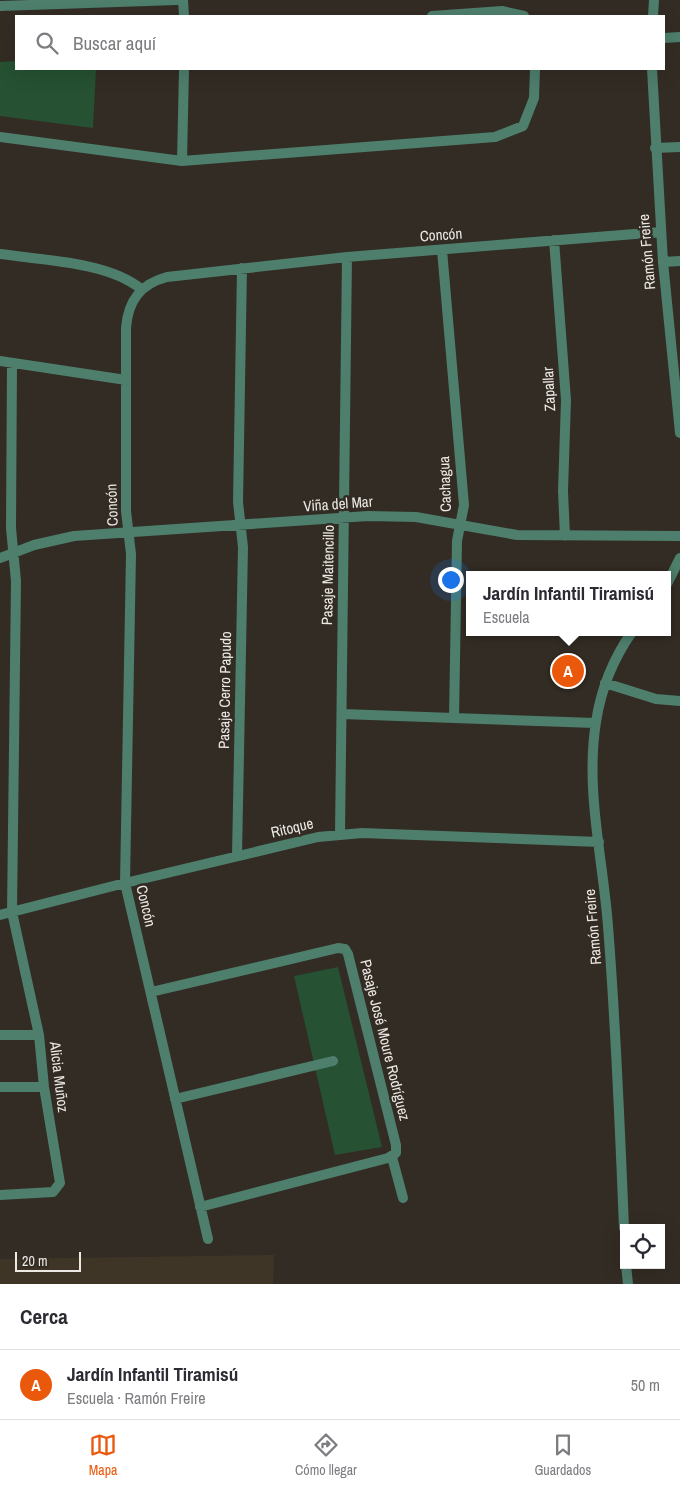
<!DOCTYPE html>
<html lang="es">
<head>
<meta charset="utf-8">
<style>
  :root { --surface:#fff; --page:#f7f7f7; --text:#2b2b33; --muted:#7c7c81; --line:#e1e1e2; --accent:#ea580c }
  body { margin:0; font-family:"Archivo Narrow",sans-serif; background:var(--page); color:var(--text) }
  .controls { position:absolute; right:15px; bottom:15px; display:grid; overflow:hidden; border-radius:0px; box-shadow:0 5px 20px #0002 }
  .controls button { width:45px; height:45px; display:grid; place-items:center; padding:0; border:0; border-bottom:1px solid var(--line); background:var(--surface); color:var(--text); font:25px sans-serif }
  .scale { position:absolute; left:15px; bottom:12px; width:66px; box-sizing:border-box; padding-left:5px; border:2px solid #ece8e3; border-top:0; font-size:14px; line-height:18px; white-space:nowrap; color:#ece8e3; -webkit-text-stroke:4px #322c24; paint-order:stroke }
  .you { position:absolute; left:450px; top:579px; width:18px; height:18px; margin:-12px; border:4px solid #fff; border-radius:50%; background:#1a73e8; box-shadow:0 0 0 8px #1a73e833 }
  .badge { display:grid; place-items:center; width:32px; height:32px; border-radius:50%; background:var(--accent); color:#fff; font-size:16px; font-weight:700 }
  .pin { position:absolute; translate:-50% -50%; border:2px solid #fff; box-shadow:0 1px 5px #0006 }
  .popup { position:absolute; left:466px; top:571px; width:205px; height:65px; box-sizing:border-box; display:grid; place-content:center; border-radius:0px; background:var(--surface); filter:drop-shadow(0 1px 4px #0005); font-size:16px; white-space:nowrap; color:var(--muted) }
  .popup b { font-size:19px; color:var(--text) }
  .popup::after { content:''; position:absolute; left:50%; top:100%; margin-left:-10px; border:10px solid transparent; border-top-color:var(--surface) }
  .list { margin:0; padding:0; list-style:none }
  h2 { display:flex; justify-content:space-between; align-items:center; height:65px; margin:0; padding:0 20px; font-size:21px }
  h2 small { font-size:16px; font-weight:400; color:var(--muted) }
  .list li { display:grid; grid-template-columns:32px 1fr auto; gap:15px; align-items:center; box-sizing:border-box; height:70px; padding:0 20px; border-top:1px solid var(--line) }
  .list b { display:block; font-size:19px; white-space:nowrap }
  .list p { margin:0; font-size:16px; white-space:nowrap; color:var(--muted) }
  .list em { font-size:16px; font-style:normal; color:var(--muted) }
  .icon { flex:none; width:28px; height:28px; fill:none; stroke:currentColor; stroke-width:2; stroke-linecap:round; stroke-linejoin:round }
  .map { position:relative; flex:none; width:680px; height:1284px; overflow:hidden }
  .search { position:absolute; background:var(--surface); box-shadow:0 5px 20px #0002; left:15px; right:15px; top:15px; height:55px; display:flex; align-items:center; gap:12px; box-sizing:border-box; padding:0 18px; border-radius:0px; color:var(--muted); font-size:19px }
  .sheet { height:135px; background:var(--surface) }
  nav { display:flex; justify-content:space-around; align-items:center; box-sizing:border-box; height:70px; border-top:1px solid var(--line); background:var(--surface); font-size:14px; color:var(--muted) }
  nav a { display:grid; justify-items:center; gap:2px }
  nav .on { color:var(--accent) }
  .map>svg:first-child { display:block }
  .built { fill:#3e3527 }
  .green { fill:#265132 }
  .lines { fill:none; stroke-linecap:round; stroke-linejoin:round }
  .minor { stroke:#4e7e6c; stroke-width:10 }
  .labels { text-anchor:middle; stroke-width:5; stroke-linejoin:round; paint-order:stroke }
  .street-label { font-size:15px; fill:#ece8e3; stroke:#322c24 }
</style>
</head>
<body>
<div class="map">
<svg width="680" height="1284" viewBox="0 0 680 1284">
  <rect width="100%" height="100%" fill="#322c24"/>
  <!-- built -->
  <path class="built" d="M274,1255L273,1284H0V1259Z"/>
  <!-- green -->
  <path class="green" d="M16,61V69H96L93,128L0,116V62Z
    M338,967L382,1147L335,1155L294,976Z"/>
  <g class="lines">
    <!-- minor -->
    <path class="minor" d="M183,0L184,16
      M0,6L177,0
      M432,16L502,11L524,16
      M653,16L654,0
      M664,38L680,37
      M652,69L663,262L680,433
      M0,137L182,161L495,137L523,126L534,98L535,69
      M655,148L680,147
      M182,161L184,69
      M554,240L566,400L563,491L565,536
      M442,250L464,505L457,541L454,718
      M0,254C42,260 109,262 141,289
      M663,262L680,261
      M0,361L126,380
      M0,558L34,545L74,536L368,516L416,517L517,535L680,536
      M667,584L680,558
      M605,683L656,699L680,701
      M342,714L595,723
      M340,834L347,257
      M237,856L243,547L238,502L242,268
      M0,915L125,883L318,837L362,833L599,842
      M151,992L338,948L345,949L348,954L396,1145V1153L388,1158L200,1207
      M0,1035H39
      M0,1087H44
      M175,1099L333,1061
      M392,1157L403,1198
      M0,1195L53,1192L60,1183L44,1087L39,1035L12,912L16,581L11,528L12,363
      M624,1228C620,1127 616,1026 608,926C603,859 585,790 596,722C601,689 613,659 632,632
      M208,1239L125,883L131,554L126,511V328C128,301 140,284 167,277L347,257L660,232
      M626,1265L628,1284"/>
  </g>
  <g class="labels">
    <!-- street labels -->
    <g class="street-label">
      <text transform="translate(441 235) rotate(-4)" y="5">Concón</text>
      <text transform="translate(647 252) rotate(-95)" y="5">Ramón Freire</text>
      <text transform="translate(549 389) rotate(-93)" y="5">Zapallar</text>
      <text transform="translate(445 484) rotate(-92)" y="5">Cachagua</text>
      <text transform="translate(338 504) rotate(-4)" y="5">Viña del Mar</text>
      <text transform="translate(112 505) rotate(-92)" y="5">Concón</text>
      <text transform="translate(328 575) rotate(-89)" y="5">Pasaje Maitencillo</text>
      <text transform="translate(225 690) rotate(-89)" y="5">Pasaje Cerro Papudo</text>
      <text transform="translate(292 828) rotate(-13)" y="5">Ritoque</text>
      <text transform="translate(146 906) rotate(77)" y="5">Concón</text>
      <text transform="translate(593 927) rotate(-95)" y="5">Ramón Freire</text>
      <text transform="translate(385 1040) rotate(76)" y="5">Pasaje José Moure Rodríguez</text>
      <text transform="translate(59 1077) rotate(83)" y="5">Alicia Muñoz</text>
    </g>
  </g>
</svg>
<div class="controls">
<button><svg class="icon" aria-label="locate" viewBox="0 0 24 24"><circle cx="12" cy="12" r="6"/><path d="M12 2v4M12 18v4M2 12h4M18 12h4"/></svg></button>
</div>
<div class="scale">20 m</div>
<div class="you"></div>
<div class="pin badge" style="left:568px;top:671px">A</div>
<div class="popup"><b>Jardín Infantil Tiramisú</b>Escuela</div>
<div class="search"><svg class="icon" aria-label="search" viewBox="0 0 24 24"><circle cx="10" cy="10" r="6"/><path d="M15 15l6 6"/></svg>Buscar aquí</div>
</div>
<section class="sheet">
<h2>Cerca<small></small></h2>
<ul class="list">
<li><span class="badge">A</span><div><b>Jardín Infantil Tiramisú</b><p>Escuela · Ramón Freire</p></div><em>50 m</em></li>
</ul>
</section>
<nav>
<a class="on"><svg class="icon" aria-label="map" viewBox="0 0 24 24"><path d="M3 6l6-2 6 2 6-2v14l-6 2-6-2-6 2zM9 4v14M15 6v14"/></svg>Mapa</a>
<a><svg class="icon" aria-label="directions" viewBox="0 0 24 24"><path d="M12 3l9 9-9 9-9-9zM9 14v-3h6M13 9l2 2-2 2"/></svg>Cómo llegar</a>
<a><svg class="icon" aria-label="saved" viewBox="0 0 24 24"><path d="M7 4h10v16l-5-4-5 4z"/></svg>Guardados</a>
</nav>
</body>
</html>
